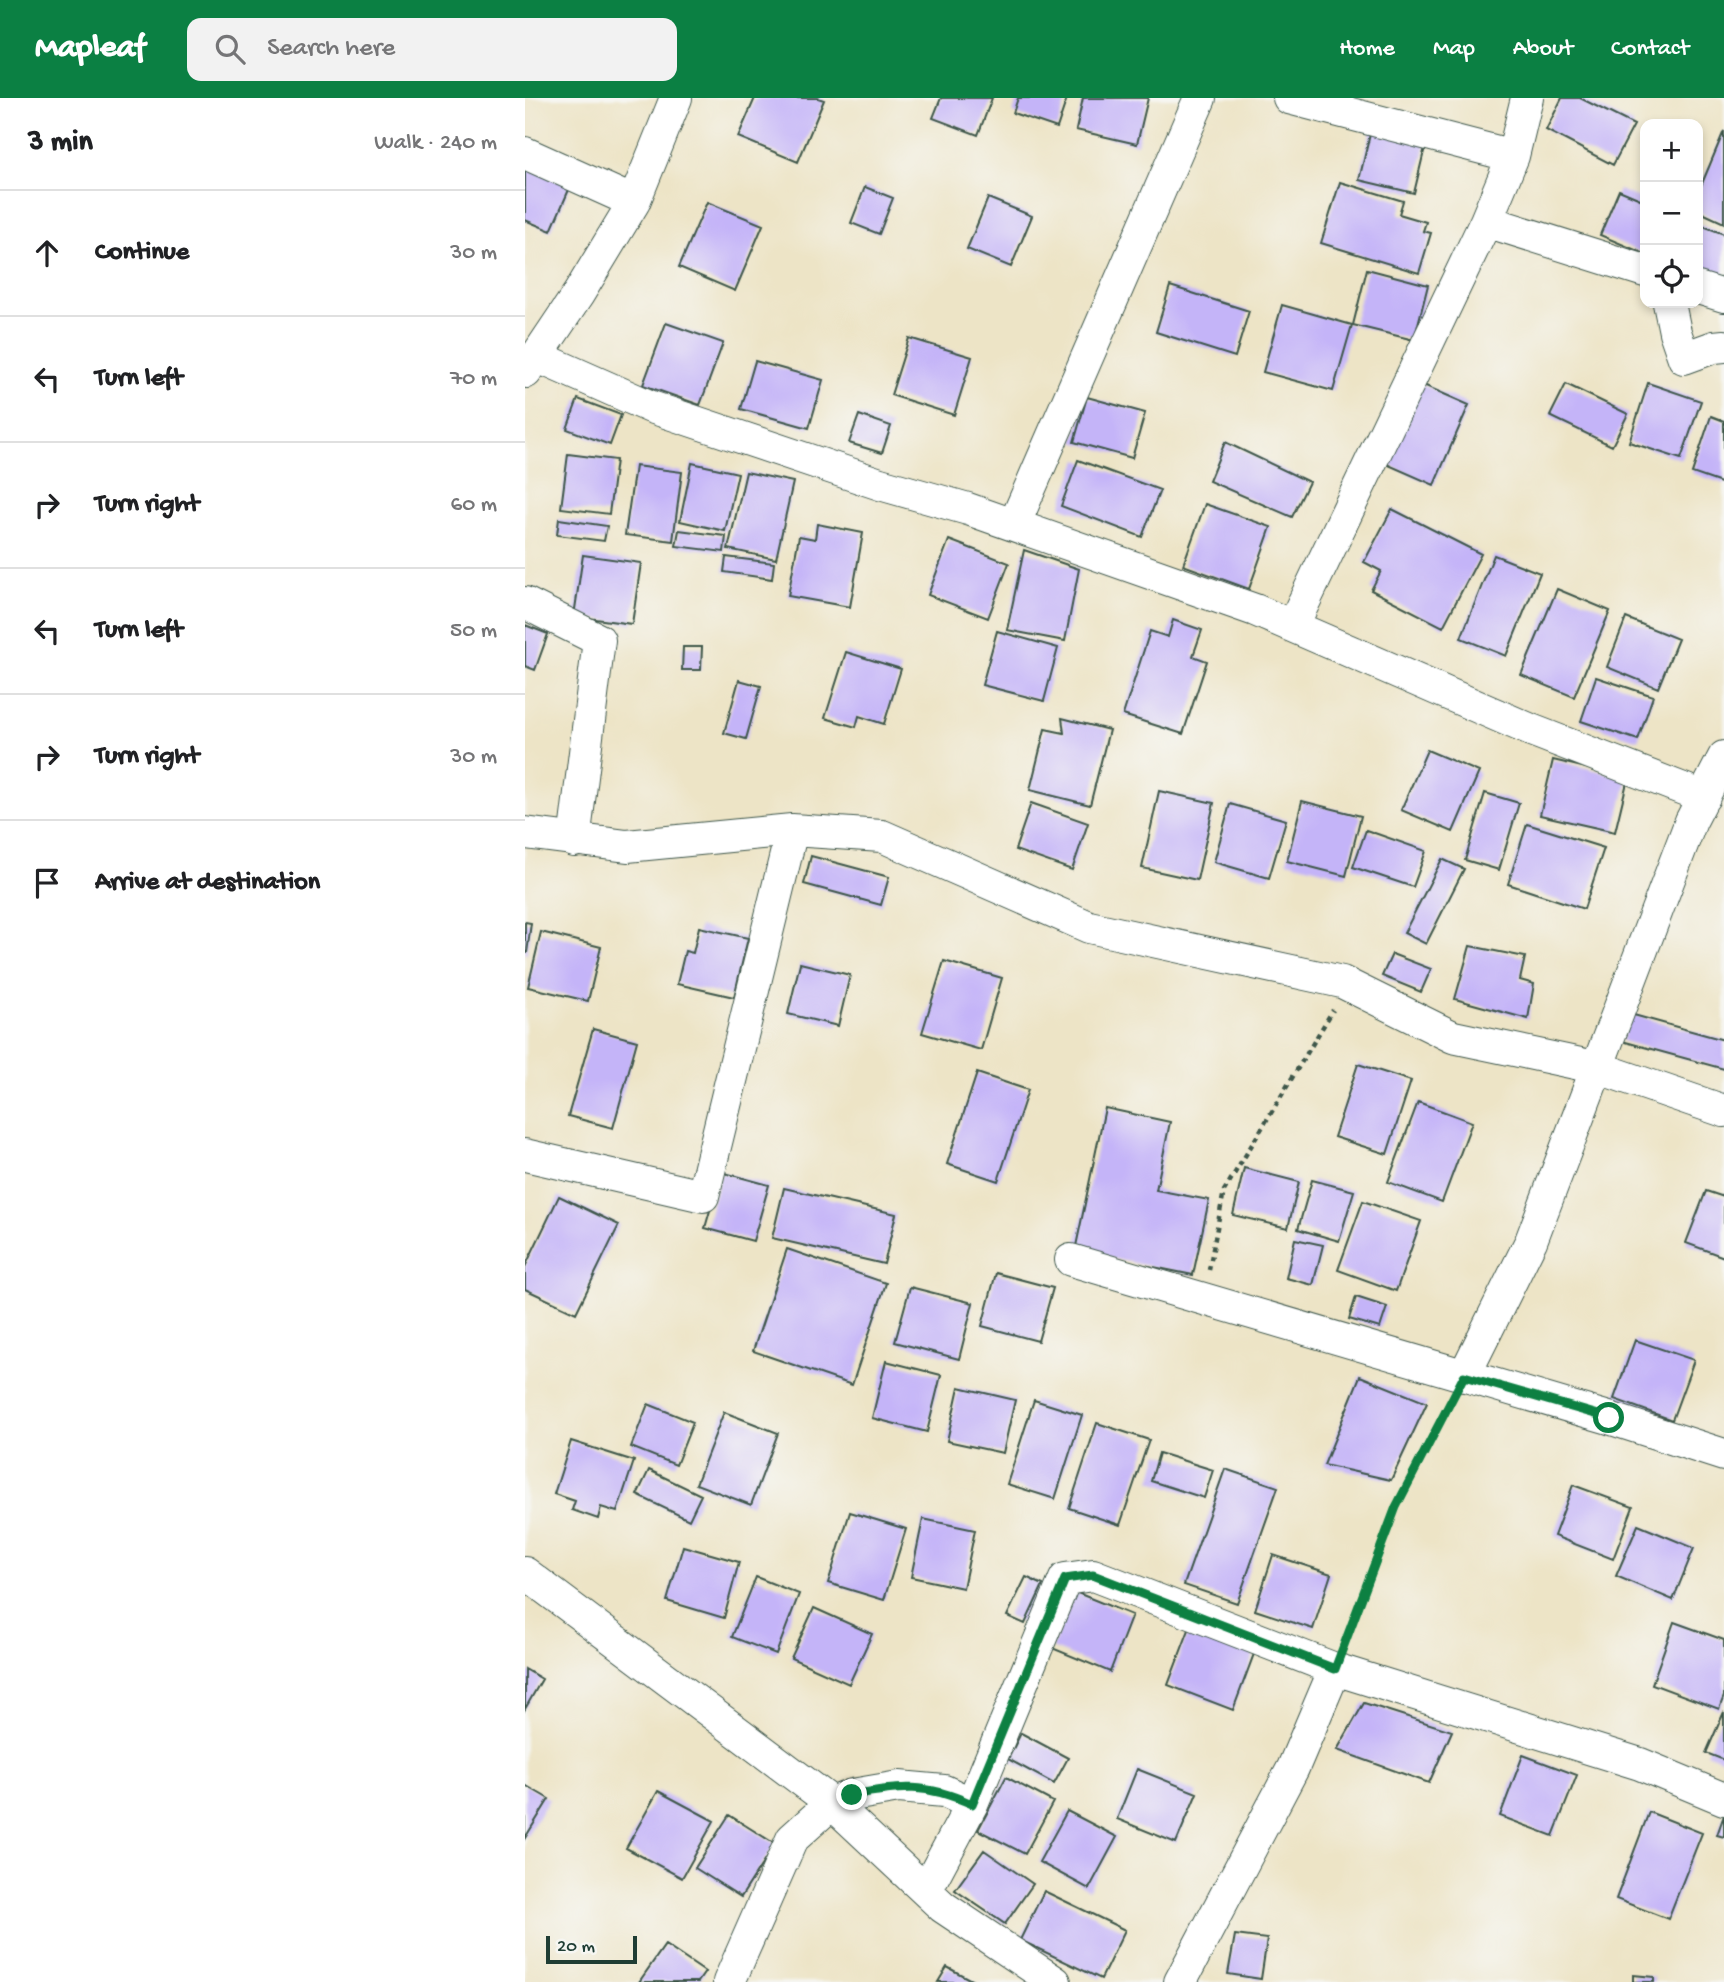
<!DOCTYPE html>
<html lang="en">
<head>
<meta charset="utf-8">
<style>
  :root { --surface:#fff; --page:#f2f2f2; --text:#202124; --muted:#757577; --line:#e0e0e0; --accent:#0b8043 }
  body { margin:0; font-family:"Gochi Hand",sans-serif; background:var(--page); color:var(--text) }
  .controls { position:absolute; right:21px; top:21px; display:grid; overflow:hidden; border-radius:14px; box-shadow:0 4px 10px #0003 }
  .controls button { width:63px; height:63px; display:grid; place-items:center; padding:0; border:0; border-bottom:2px solid var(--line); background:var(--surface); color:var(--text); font:35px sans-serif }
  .scale { position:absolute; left:21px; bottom:18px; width:91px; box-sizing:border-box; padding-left:7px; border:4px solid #1f3d34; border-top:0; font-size:19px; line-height:24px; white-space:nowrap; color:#1f3d34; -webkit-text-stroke:5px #f6f6f2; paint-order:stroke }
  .stop { position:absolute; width:21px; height:21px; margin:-16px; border:5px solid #0b8043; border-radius:50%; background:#fff }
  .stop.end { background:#0b8043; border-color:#fff; box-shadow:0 2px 7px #0008 }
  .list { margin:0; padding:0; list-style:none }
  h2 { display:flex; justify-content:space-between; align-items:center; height:91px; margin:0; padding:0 28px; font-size:30px }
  h2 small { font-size:23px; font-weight:400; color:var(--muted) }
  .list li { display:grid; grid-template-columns:46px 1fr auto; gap:21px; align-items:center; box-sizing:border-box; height:126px; padding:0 28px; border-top:2px solid var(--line) }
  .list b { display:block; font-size:26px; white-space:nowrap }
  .list em { font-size:23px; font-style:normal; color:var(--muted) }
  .icon { flex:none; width:38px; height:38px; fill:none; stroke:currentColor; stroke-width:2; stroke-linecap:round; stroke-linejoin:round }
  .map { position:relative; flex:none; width:1199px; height:1884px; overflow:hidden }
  header { display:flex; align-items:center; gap:42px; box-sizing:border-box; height:98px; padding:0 35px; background:var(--accent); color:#fff }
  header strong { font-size:33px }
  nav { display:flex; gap:38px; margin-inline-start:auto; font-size:24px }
  .search { width:490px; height:63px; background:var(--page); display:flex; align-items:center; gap:18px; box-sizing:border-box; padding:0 24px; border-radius:14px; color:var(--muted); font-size:26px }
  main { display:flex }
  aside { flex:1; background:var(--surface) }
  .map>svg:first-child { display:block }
  .building { fill:#c4b4f8 }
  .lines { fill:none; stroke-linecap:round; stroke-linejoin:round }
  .minor-casing { stroke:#3e564a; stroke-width:34 }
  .path { stroke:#3e564a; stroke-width:4.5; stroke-dasharray:5 5; stroke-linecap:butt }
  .minor { stroke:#fff; stroke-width:32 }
  .route { stroke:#0b8043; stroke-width:9 }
</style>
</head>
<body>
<header>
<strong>Mapleaf</strong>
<div class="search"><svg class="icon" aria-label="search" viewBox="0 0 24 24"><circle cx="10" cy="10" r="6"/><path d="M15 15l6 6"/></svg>Search here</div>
<nav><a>Home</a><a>Map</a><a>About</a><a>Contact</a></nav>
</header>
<main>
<aside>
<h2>3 min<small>Walk · 240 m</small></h2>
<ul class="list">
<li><svg class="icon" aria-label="ahead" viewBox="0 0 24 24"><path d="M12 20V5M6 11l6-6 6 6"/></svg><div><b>Continue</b></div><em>30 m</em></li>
<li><svg class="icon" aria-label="left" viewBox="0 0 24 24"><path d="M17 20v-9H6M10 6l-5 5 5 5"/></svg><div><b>Turn left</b></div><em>70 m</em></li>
<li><svg class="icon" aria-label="right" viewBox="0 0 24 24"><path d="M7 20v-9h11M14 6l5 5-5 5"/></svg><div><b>Turn right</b></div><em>60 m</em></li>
<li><svg class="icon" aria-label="left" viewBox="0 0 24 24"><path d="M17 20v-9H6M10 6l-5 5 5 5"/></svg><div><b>Turn left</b></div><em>50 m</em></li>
<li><svg class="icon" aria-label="right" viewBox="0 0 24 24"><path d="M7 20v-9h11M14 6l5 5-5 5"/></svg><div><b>Turn right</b></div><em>30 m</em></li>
<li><svg class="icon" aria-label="arrive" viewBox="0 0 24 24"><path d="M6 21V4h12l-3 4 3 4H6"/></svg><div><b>Arrive at destination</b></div></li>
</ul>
</aside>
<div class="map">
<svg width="1199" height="1884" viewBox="0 0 1199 1884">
  <rect width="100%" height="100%" fill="#f6f6f2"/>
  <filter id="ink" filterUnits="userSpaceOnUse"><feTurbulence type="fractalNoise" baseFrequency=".0143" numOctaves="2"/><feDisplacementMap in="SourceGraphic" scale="14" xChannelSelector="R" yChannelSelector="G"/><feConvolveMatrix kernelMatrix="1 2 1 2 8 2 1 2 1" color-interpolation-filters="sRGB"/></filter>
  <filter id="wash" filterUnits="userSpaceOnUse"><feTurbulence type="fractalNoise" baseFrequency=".00686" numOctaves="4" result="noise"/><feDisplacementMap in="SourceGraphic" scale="28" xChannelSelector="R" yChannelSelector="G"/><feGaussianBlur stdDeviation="1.57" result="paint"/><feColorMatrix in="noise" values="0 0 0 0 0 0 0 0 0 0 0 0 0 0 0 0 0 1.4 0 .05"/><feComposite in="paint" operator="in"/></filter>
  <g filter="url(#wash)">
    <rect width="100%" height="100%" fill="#ede4c6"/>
    <g id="blocks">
      <!-- building -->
      <path class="building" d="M230,0H293L299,2L273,64L213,39Z
        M416,0H467L453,37L408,20Z
        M493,0H542L532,30L488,15Z
        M558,0H623L612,46L551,32Z
        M1037,0H1055L1109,27L1088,67L1021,32Z
        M846,32L901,45L889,95L834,82Z
        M1199,33V125L1173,113V95Z
        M0,68L46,87L26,133L0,122Z
        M815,84L878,103L874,116L901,124L898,133L906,135L894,175L796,145Z
        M340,89L368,100L354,136L326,125Z
        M1094,92L1120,103V156L1075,137Z
        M463,100L507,118L486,169L442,151Z
        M182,104L238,127L210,193L154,169Z
        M1173,126L1199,136V179L1196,186L1173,176Z
        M842,171L903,187L889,242L828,227Z
        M645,188L724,213L710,259L631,234Z
        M757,207L827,227L808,293L738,274Z
        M141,225L198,245L175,307L118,287Z
        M384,240L447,259L429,317L366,297Z
        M230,263L298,282L284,330L216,311Z
        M894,285L944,307L909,387L859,365Z
        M1123,285L1176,303L1156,361L1104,344Z
        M1041,286L1103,316L1087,348L1025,318Z
        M562,299L620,315L607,360L549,344Z
        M53,301L96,317L85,347L42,331Z
        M334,317L366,328L357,355L324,345Z
        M1186,318L1199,323V386L1167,375Z
        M700,344L784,384L767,419L684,383Z
        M43,356L91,362L84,416L36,410Z
        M553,362L635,392L617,439L536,408Z
        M167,365L213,375L200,433L155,423Z
        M110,368L157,374L148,443L100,437Z
        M221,374L268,384L251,461L203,451Z
        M680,406L746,429L724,491L658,467Z
        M867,411L956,456L918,529L846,492L856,473L839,464Z
        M34,421L82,428L79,443L32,437Z
        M292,426L338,435L325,509L263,498L274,438L290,441Z
        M154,432L201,438L199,454L151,448Z
        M424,442L484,465L463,520L403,497Z
        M499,452L554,471L540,543L482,532Z
        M58,457L116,465L107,526L49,518Z
        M969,457L1015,475L981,558L936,540Z
        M201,459L249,465L247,481L199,474Z
        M1032,491L1085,513L1049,599L996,577Z
        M1101,520L1153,541L1133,590L1082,569Z
        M648,522L677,532L668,558L682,563L658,636L598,617L625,533L643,539Z
        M0,527L23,536L10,572L0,568Z
        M472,533L533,550L519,603L457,587Z
        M158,549H177L176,572H157Z
        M321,554L376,571L359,626L334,618L331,629L300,620Z
        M1071,579L1128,598L1113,642L1056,623Z
        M214,582L236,588L221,641L199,635Z
        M537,620L584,632L565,707L505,692L520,631L539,635Z
        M902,652L954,674L928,734L876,712Z
        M1028,662L1103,680L1090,734L1015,717Z
        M634,693L689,705L672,782L617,770Z
        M960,695L994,705L974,772L940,762Z
        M777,703L836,718L821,778L762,763Z
        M506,705L563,725L547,772L490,752Z
        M705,706L761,722L744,780L689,764Z
        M1002,726L1079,750L1059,811L983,786Z
        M841,732L901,753L888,789L828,769Z
        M286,758L364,779L356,807L279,786Z
        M917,761L939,771L901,846L879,835Z
        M0,824L6,825L2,855H0Z
        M174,829L223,840L209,899L152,886L160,853L168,855Z
        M16,834L76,849L63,903L3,889Z
        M945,848L1000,859L995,882L1009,886L1003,921L930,901Z
        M867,856L906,871L896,894L857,878Z
        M419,863L477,880L456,952L397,935Z
        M275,865L325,877L313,928L263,916Z
        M1105,916L1199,942V971L1097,943Z
        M68,931L112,943L88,1030L43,1018Z
        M833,966L886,983L862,1056L809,1039Z
        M452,975L503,992L473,1083L422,1066Z
        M893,1004L947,1024L917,1104L863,1084Z
        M580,1010L645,1024L631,1092L684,1102L668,1177L550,1153Z
        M719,1070L774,1084L763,1130L708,1117Z
        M196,1074L244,1087L228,1143L180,1130Z
        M787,1082L829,1093L814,1143L773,1131Z
        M259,1090L371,1116L359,1166L247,1140Z
        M1181,1093L1199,1099V1159L1161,1145Z
        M34,1098L94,1127L51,1215L0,1191V1169Z
        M838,1103L896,1123L871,1193L813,1172Z
        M770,1141L798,1147L788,1187L761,1180Z
        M262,1151L361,1185L327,1287L228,1253Z
        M471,1175L528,1190L513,1243L457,1228Z
        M385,1189L448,1205L434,1261L370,1244Z
        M831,1199L862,1209L855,1230L824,1221Z
        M1110,1242L1169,1262L1147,1322L1089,1301Z
        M361,1263L416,1277L402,1334L347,1320Z
        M835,1278L902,1305L866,1382L799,1367Z
        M434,1289L490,1302L478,1355L422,1343Z
        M509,1302L557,1317L530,1401L482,1386Z
        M123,1306L168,1324L151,1367L106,1349Z
        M199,1314L253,1335L226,1407L171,1386Z
        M572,1325L624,1342L595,1427L544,1410Z
        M46,1343L109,1363L92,1414L76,1409L73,1421L47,1412L50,1403L29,1396Z
        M634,1355L688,1372L679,1400L626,1383Z
        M700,1371L753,1389L712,1505L659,1487Z
        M124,1372L176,1397L164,1422L112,1397Z
        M1048,1387L1108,1409L1088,1461L1029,1438Z
        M325,1414L381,1431L359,1502L303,1485Z
        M398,1421L450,1432L438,1490L386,1479Z
        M1113,1427L1169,1450L1148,1502L1091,1478Z
        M158,1448L214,1464L199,1520L142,1503Z
        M748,1457L806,1476L788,1531L730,1512Z
        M231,1479L274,1496L251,1556L207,1539Z
        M501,1479L518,1487L500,1526L482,1518Z
        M550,1494L607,1517L585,1574L527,1550Z
        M289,1510L347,1536L324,1586L266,1560Z
        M1149,1524L1199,1542V1598L1194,1611L1127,1586Z
        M665,1529L730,1553L708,1612L643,1587Z
        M0,1571L17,1581L0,1611Z
        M839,1605L927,1633L904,1685L812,1652Z
        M1199,1614V1662L1181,1655Z
        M496,1635L543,1660L529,1686L483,1661Z
        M998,1657L1052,1677L1028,1738L975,1718Z
        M612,1671L672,1695L651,1745L592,1721Z
        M481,1679L528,1704L500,1756L453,1732Z
        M0,1687L24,1701L0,1740Z
        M133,1693L189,1723L157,1780L101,1750Z
        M542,1713L592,1739L564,1791L514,1764Z
        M1124,1714L1177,1735L1143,1821L1091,1801Z
        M204,1717L250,1746L216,1799L170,1770Z
        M1199,1717V1739L1192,1737Z
        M459,1752L508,1786L480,1826L430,1792Z
        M519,1793L600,1832L576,1881L495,1842Z
        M710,1837L742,1841L736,1881L703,1876Z
        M140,1847L180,1874L173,1884H114Z
        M422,1869L450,1884H413Z
        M1108,1877L1129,1879V1884H1108Z"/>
    </g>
  </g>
  <g filter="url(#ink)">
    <use href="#blocks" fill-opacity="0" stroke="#3e564a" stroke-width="2"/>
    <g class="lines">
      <defs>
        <path id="minor" d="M764,0L988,58
          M1002,0L988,58L961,123L1120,173
          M0,55L109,104
          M1173,190L1199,198
          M1144,205L1150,234L1159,260L1189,249L1199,248
          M11,258L126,309L355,386L443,411L730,512L1006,632L1179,699
          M1,274L54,195L109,104L151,0
          M489,427L675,0
          M0,505L74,542L49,743
          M768,527L961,123
          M0,735L102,748L267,732L357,738L564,829L817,884L928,939L1074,970L1199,1013
          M0,1057L178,1098L267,732
          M546,1162L1084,1320L1199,1357
          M939,1278L1006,1143L1166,723L1199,659
          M0,1475L307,1705L418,1809L530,1884
          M401,1792L447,1706
          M204,1884L267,1741L307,1705L327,1697L374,1689L419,1693L447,1706L540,1481L568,1477L810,1571
          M655,1884L768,1670L810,1571L1115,1666L1199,1701"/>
      </defs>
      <!-- minor casing -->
      <use href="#minor" class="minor-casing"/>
      <!-- path -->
      <path class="path" d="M684,1172L699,1093L808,912
        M820,1544L871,1409L924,1305"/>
      <!-- minor -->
      <use href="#minor" class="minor"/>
    </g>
  </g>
  <g class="lines" filter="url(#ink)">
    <!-- route -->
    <path class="route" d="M327,1697C377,1688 400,1685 447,1706L540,1481L568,1477L810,1571L871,1409L939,1278L1084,1320"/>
  </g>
</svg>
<div class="controls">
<button>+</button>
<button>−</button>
<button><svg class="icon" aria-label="locate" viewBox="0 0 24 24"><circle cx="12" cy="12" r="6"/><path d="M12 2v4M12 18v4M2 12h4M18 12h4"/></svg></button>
</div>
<div class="scale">20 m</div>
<div class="stop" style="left:1084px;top:1320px"></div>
<div class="stop end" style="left:327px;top:1697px"></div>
</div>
</main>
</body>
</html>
